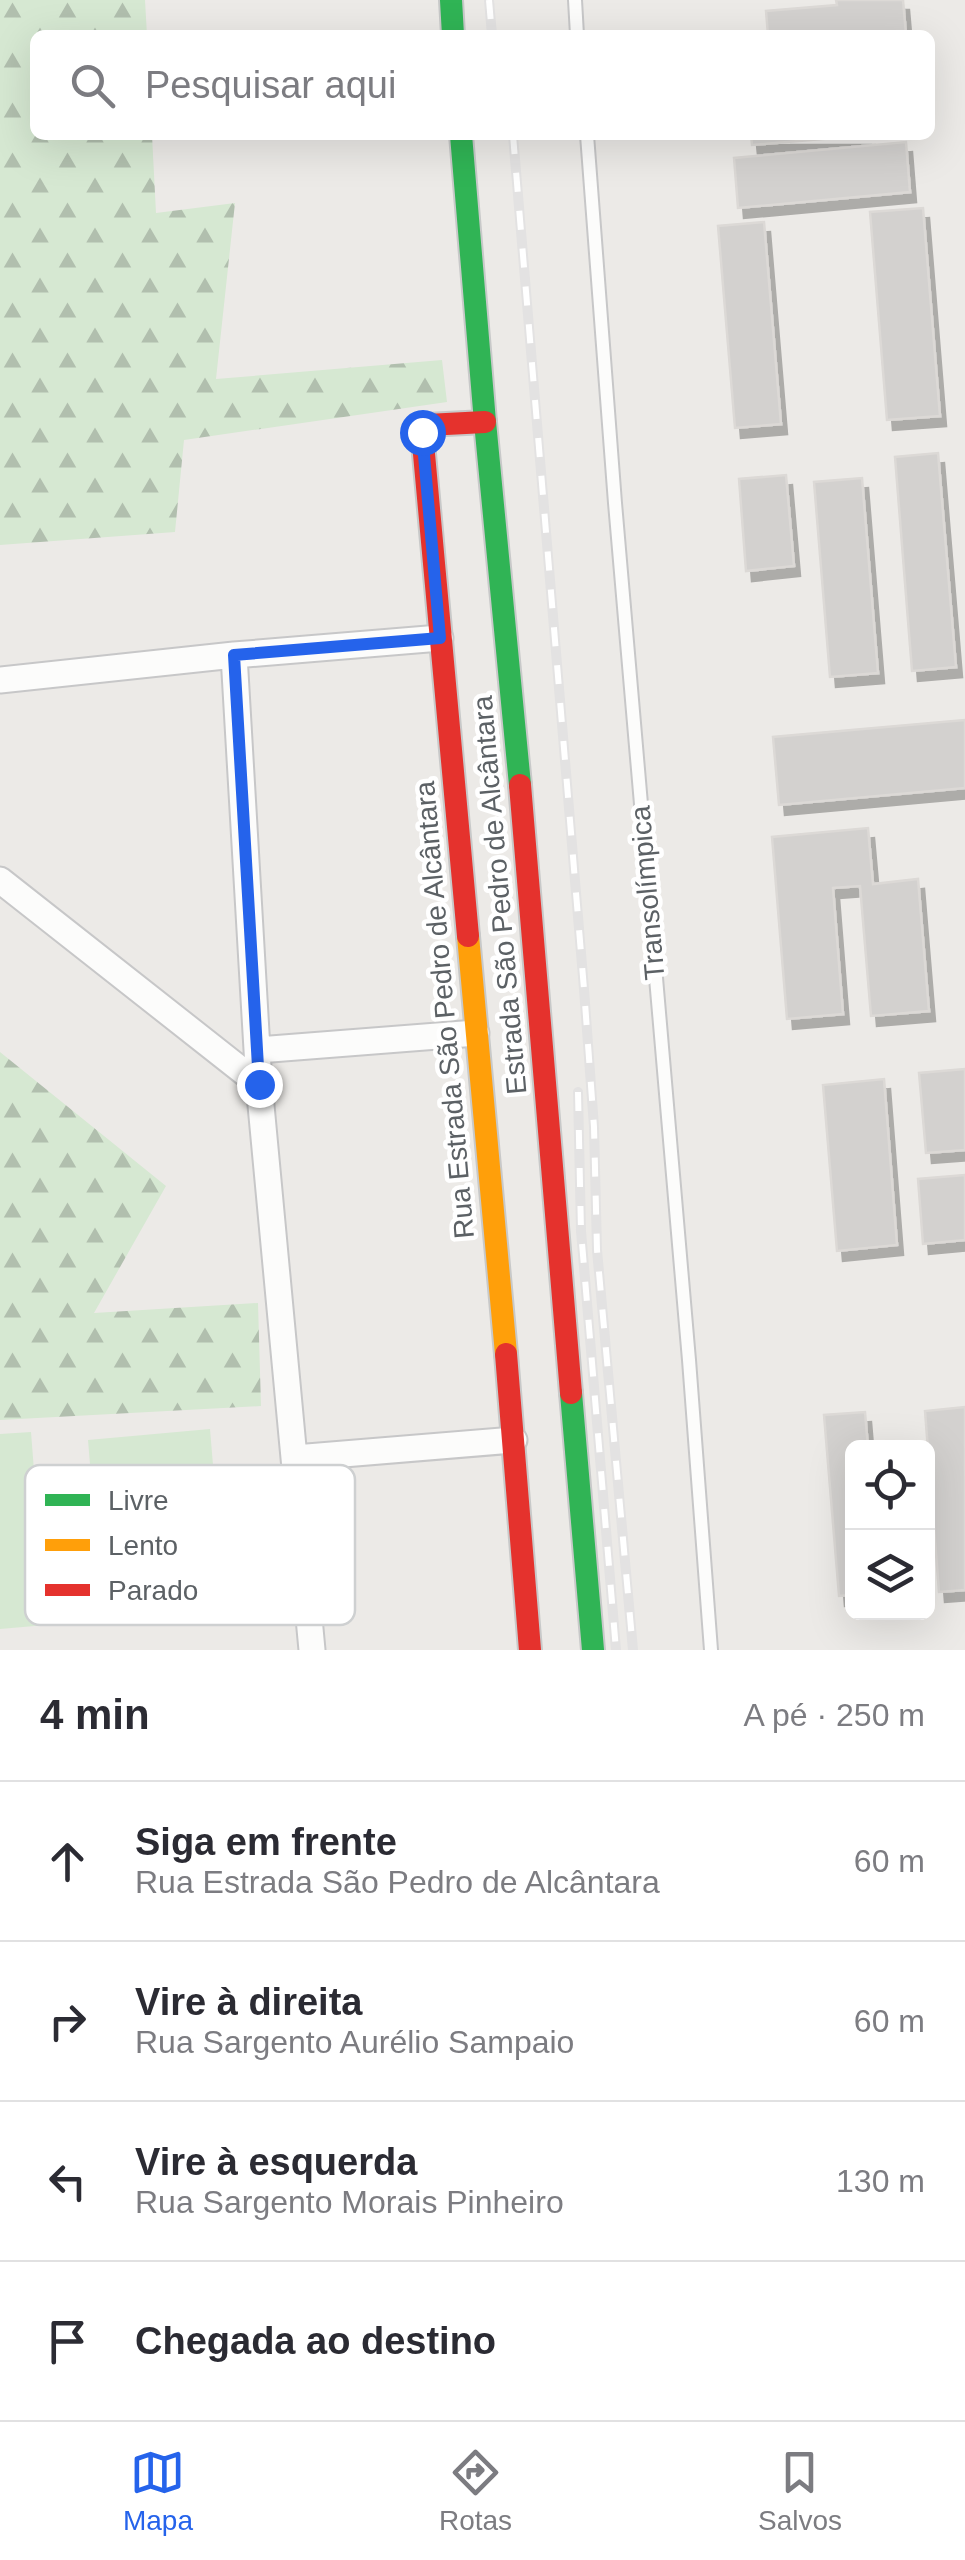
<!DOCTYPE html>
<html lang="pt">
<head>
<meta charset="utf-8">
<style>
  :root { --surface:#fff; --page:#f7f7f7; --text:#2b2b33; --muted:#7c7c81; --line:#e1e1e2; --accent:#2563eb }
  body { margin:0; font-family:Arial,sans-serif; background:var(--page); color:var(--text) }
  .controls { position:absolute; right:30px; bottom:30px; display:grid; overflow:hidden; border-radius:15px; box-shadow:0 10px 40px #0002 }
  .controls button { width:90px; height:90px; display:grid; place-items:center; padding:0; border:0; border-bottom:2px solid var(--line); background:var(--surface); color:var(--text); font:50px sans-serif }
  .stop { position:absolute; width:30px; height:30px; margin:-22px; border:8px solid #2563eb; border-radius:50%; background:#fff }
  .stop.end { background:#2563eb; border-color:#fff; box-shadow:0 2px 10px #0008 }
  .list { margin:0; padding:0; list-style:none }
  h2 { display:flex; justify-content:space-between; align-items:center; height:130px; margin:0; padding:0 40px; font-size:42px }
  h2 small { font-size:32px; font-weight:400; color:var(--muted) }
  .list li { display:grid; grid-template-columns:65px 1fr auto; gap:30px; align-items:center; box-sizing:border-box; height:160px; padding:0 40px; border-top:2px solid var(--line) }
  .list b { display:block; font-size:38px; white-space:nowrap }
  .list p { margin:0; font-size:32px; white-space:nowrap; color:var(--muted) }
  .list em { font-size:32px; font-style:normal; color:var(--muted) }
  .icon { flex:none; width:55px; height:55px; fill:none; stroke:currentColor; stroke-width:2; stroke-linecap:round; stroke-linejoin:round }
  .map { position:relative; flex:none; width:965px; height:1650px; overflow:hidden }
  .search { position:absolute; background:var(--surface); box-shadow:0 10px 40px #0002; left:30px; right:30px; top:30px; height:110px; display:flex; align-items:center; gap:25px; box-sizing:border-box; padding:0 35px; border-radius:15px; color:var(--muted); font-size:38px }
  .sheet { height:770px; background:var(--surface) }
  nav { display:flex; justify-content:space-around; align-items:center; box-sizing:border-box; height:140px; border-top:2px solid var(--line); background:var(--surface); font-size:28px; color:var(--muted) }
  nav a { display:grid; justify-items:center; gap:5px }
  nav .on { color:var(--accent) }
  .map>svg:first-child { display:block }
  .forest { fill:url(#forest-firs) }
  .park { fill:#d6e8d2 }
  .building { fill:#d3d1cf; stroke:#dcd9d6; stroke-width:2.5; filter:url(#shadow) }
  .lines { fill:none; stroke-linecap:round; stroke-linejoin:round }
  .lane-casing { stroke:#c7c7c8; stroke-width:16 }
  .street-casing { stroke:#c7c7c8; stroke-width:29 }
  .fast-casing { stroke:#c8c9c9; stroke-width:26 }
  .slow-casing { stroke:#c8c9c9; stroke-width:26 }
  .jam-casing { stroke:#c8c9c9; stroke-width:26 }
  .lane { stroke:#fcfcfb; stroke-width:12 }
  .street { stroke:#fcfcfb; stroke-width:25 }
  .fast { stroke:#30b455; stroke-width:22 }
  .slow { stroke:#ff9f0a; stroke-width:22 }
  .jam { stroke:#e5322d; stroke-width:22 }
  .rail-casing { stroke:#e3e2e2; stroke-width:10 }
  .rail { stroke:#fff; stroke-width:6; stroke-dasharray:19; stroke-linecap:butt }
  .route { stroke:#2563eb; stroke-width:12 }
  .labels { text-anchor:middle; stroke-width:9; stroke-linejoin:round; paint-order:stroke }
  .street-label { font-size:28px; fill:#5c6165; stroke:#fff }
  .key { fill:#fff; stroke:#ced0d1; stroke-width:2.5 }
  .key-label { font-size:28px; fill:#5c6165 }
</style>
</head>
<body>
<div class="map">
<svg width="965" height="1650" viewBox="0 0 965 1650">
  <defs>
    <pattern id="forest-firs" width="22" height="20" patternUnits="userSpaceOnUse" patternTransform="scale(2.5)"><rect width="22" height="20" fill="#d6e8d2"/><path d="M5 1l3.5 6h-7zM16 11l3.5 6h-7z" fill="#b1bfae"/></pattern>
    <filter id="shadow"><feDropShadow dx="6" dy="10" stdDeviation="0" flood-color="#0004"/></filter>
  </defs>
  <rect width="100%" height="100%" fill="#eceae7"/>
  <!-- forest -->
  <path class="forest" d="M0,0H145L147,35H35V135H152L156,213L235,203L216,379L442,360L447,402L184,440L175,532L0,545Z
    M0,1052L166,1186L94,1313L258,1303L261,1406L0,1420Z"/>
  <!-- park -->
  <path class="park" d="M210,1429L225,1609L103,1620L88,1440Z
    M31,1432L46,1625L0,1629V1434Z"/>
  <!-- building -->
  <path class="building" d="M836,0H903L906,35H768L766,11L837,5Z
    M751,135H870L752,145Z
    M906,142L910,192L738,208L734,158Z
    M923,208L940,416L887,420L870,212Z
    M764,222L781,424L735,428L718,226Z
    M938,453L956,667L912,671L895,457Z
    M786,475L794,566L746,571L739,479Z
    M862,478L878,673L830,677L814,482Z
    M965,720V788L779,805L773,737Z
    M868,828L873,884L918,879L929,1011L871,1016L860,886L833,888L843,1014L787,1019L772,837Z
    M965,1069V1150L926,1153L919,1073Z
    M884,1079L897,1245L837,1251L823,1085Z
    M965,1175V1240L923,1244L918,1179Z
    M965,1407V1590L939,1592L925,1411Z
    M865,1412L868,1448H852V1595L839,1596L824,1415Z"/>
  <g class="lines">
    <defs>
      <path id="lane" d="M575,0L577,35
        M587,135L615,503L689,1360L711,1650"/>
      <path id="street" d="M234,655L259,1084L312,1650
        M0,680L234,655L440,638
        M0,880L259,1084
        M258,1050L476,1033
        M295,1458L514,1440"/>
      <path id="fast" d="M451,0L453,35
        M461,135L485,422L520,785
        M571,1393L593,1650"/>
      <path id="slow" d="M468,936L506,1354"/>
      <path id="jam" d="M520,785L571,1393
        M468,936L422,432L427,425L485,422
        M506,1354L530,1650"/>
    </defs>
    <!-- lane casing -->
    <use href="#lane" class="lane-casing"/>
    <!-- street casing -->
    <use href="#street" class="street-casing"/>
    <!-- fast casing -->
    <use href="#fast" class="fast-casing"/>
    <!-- slow casing -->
    <use href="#slow" class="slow-casing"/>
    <!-- jam casing -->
    <use href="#jam" class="jam-casing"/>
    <!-- lane -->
    <use href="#lane" class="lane"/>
    <!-- street -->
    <use href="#street" class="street"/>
    <!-- fast -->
    <use href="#fast" class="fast"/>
    <!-- slow -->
    <use href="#slow" class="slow"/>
    <!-- jam -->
    <use href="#jam" class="jam"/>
    <defs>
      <path id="rail" d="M489,0L492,35
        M513,135L584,989L594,1127L597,1250L633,1650
        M578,1092L581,1231L616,1650"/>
    </defs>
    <!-- rail casing -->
    <use href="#rail" class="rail-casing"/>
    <!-- rail -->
    <use href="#rail" class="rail"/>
  </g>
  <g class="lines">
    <!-- route -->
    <path class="route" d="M259,1084L234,655L440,638L422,432"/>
  </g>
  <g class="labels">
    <!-- street labels -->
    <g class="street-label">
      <text transform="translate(647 893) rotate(-95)" y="10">Transolímpica</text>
      <text transform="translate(499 895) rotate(-95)" y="10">Estrada São Pedro de Alcântara</text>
      <text transform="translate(444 1010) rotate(-95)" y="10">Rua Estrada São Pedro de Alcântara</text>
    </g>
  </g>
  <!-- legend -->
  <rect x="25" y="1465" width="330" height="160" rx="15" class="key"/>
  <rect x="45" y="1494" width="45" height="12" fill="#30b455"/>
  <rect x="45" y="1539" width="45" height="12" fill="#ff9f0a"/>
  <rect x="45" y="1584" width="45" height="12" fill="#e5322d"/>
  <g class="key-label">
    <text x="108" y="1510">Livre</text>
    <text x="108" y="1555">Lento</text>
    <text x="108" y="1600">Parado</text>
  </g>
</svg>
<div class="controls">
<button><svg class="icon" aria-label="locate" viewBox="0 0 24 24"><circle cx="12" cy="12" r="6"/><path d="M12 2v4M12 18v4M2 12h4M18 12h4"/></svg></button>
<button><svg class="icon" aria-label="layers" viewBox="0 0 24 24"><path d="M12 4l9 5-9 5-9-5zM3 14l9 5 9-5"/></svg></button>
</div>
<div class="stop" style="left:422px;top:432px"></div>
<div class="stop end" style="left:259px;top:1084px"></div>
<div class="search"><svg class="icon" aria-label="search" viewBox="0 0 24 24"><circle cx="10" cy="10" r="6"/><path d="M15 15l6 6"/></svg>Pesquisar aqui</div>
</div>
<section class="sheet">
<h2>4 min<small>A pé · 250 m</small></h2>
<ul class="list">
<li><svg class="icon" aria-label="ahead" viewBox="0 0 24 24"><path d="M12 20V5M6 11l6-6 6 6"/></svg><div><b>Siga em frente</b><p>Rua Estrada São Pedro de Alcântara</p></div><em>60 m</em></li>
<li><svg class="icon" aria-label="right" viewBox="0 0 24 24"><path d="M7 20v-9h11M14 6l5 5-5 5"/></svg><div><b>Vire à direita</b><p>Rua Sargento Aurélio Sampaio</p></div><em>60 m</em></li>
<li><svg class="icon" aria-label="left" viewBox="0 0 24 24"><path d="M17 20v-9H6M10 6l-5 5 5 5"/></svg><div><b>Vire à esquerda</b><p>Rua Sargento Morais Pinheiro</p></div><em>130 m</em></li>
<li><svg class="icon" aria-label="arrive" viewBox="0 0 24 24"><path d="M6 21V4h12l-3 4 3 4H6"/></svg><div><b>Chegada ao destino</b></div></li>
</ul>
</section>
<nav>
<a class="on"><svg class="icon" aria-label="map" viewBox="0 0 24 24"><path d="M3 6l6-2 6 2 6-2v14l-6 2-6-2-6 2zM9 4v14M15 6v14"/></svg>Mapa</a>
<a><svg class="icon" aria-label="directions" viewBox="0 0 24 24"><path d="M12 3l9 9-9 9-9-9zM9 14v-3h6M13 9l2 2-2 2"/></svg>Rotas</a>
<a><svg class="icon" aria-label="saved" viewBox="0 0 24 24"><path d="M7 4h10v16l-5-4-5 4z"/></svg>Salvos</a>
</nav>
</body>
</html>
